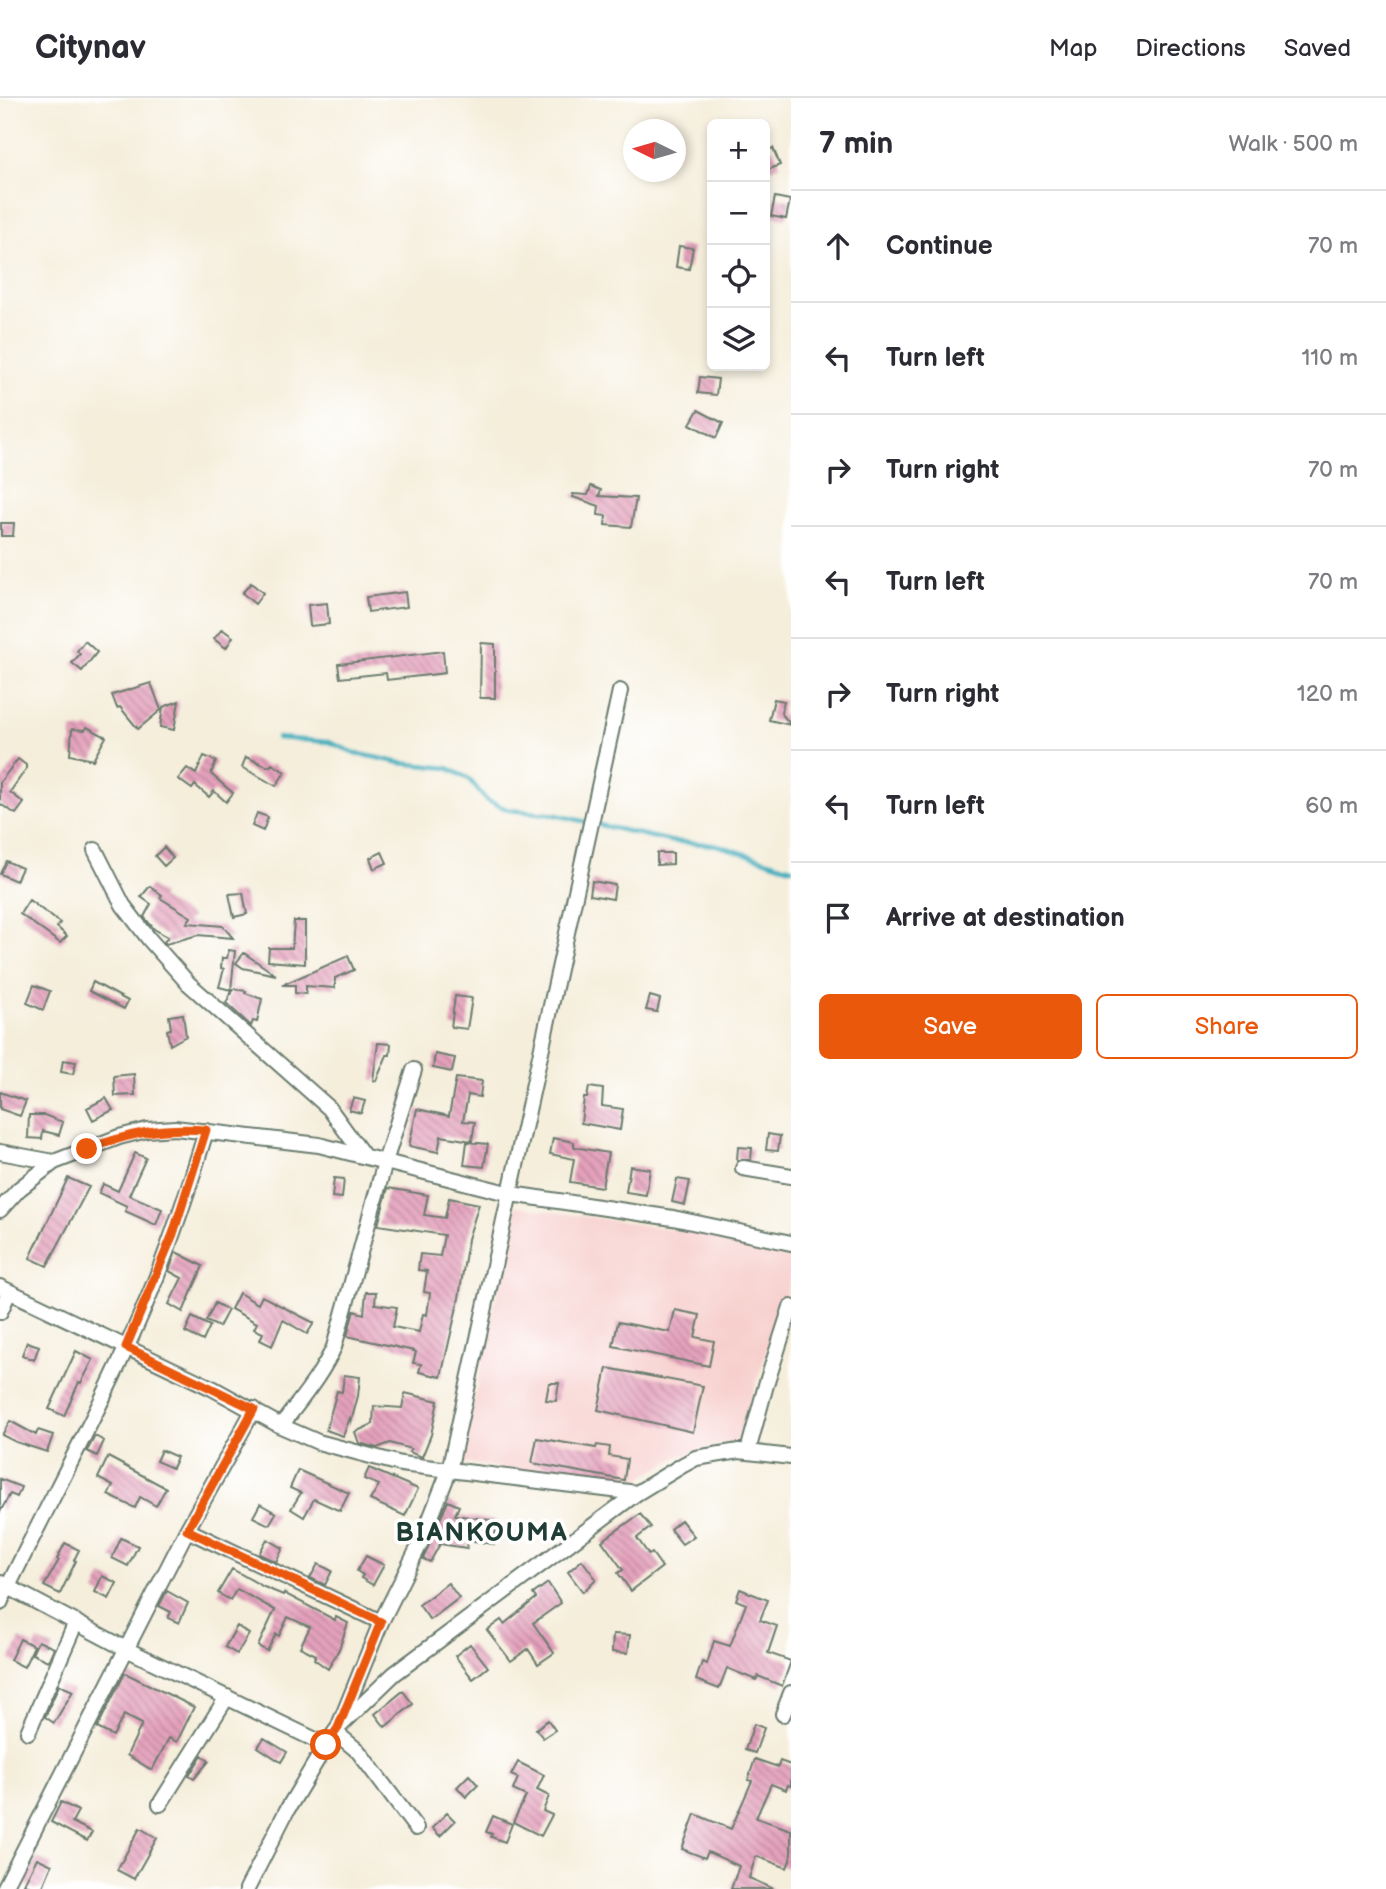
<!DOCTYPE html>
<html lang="en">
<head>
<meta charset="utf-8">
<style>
  :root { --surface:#fff; --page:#f2f2f3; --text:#2b2b33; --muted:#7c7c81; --line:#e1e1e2; --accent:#ea580c }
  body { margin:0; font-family:"Balsamiq Sans",sans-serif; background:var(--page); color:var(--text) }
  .controls { position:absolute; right:21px; top:21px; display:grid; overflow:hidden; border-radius:10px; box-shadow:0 4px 10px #0003 }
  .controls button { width:63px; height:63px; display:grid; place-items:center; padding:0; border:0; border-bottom:2px solid var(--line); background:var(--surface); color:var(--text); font:35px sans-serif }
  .compass { position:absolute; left:623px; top:21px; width:63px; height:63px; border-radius:50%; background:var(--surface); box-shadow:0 4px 10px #0003; rotate:275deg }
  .stop { position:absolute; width:21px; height:21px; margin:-16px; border:5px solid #ea580c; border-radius:50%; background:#fff }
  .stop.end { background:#ea580c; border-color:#fff; box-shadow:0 2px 7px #0008 }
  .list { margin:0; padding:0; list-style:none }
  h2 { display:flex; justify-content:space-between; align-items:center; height:91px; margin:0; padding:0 28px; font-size:30px }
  h2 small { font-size:23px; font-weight:400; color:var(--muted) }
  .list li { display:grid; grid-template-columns:46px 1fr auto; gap:21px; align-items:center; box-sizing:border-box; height:112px; padding:0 28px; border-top:2px solid var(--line) }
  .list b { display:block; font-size:26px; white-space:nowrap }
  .list em { font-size:23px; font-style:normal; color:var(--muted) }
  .actions { display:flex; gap:14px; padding:21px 28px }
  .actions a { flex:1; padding:16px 0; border:2px solid var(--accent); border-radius:10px; text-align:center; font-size:24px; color:var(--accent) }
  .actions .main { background:var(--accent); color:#fff }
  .icon { flex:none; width:38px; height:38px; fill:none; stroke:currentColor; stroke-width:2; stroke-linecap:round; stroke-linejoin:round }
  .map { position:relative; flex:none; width:791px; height:1791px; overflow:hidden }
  header { display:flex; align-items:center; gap:42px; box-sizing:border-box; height:98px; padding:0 35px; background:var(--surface); border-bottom:2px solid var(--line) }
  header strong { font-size:33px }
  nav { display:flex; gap:38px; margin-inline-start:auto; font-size:24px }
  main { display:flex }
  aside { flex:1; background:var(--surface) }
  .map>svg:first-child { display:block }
  .built { fill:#f7d0ce }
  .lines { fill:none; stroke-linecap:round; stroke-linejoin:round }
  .stream { stroke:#40aebe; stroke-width:4.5 }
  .building { fill:url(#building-back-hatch) }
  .minor-casing { stroke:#6a7b6e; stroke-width:18 }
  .minor { stroke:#fff; stroke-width:14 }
  .route { stroke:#ea580c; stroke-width:9 }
  .labels { text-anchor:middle; stroke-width:7; stroke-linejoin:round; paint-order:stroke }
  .district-label { font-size:26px; font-weight:bold; letter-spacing:2px; fill:#1f3d34; stroke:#fff }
</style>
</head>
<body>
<header>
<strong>Citynav</strong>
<nav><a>Map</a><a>Directions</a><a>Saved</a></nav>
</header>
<main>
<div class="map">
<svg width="791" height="1791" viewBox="0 0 791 1791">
  <defs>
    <pattern id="building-back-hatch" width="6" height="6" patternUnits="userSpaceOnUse" patternTransform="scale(1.75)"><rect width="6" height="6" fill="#e5a1bc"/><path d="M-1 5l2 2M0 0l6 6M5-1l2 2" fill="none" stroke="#b9849a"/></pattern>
  </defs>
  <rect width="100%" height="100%" fill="#fff"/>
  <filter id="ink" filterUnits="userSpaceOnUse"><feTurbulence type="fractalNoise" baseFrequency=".0143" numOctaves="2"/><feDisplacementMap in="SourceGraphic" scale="14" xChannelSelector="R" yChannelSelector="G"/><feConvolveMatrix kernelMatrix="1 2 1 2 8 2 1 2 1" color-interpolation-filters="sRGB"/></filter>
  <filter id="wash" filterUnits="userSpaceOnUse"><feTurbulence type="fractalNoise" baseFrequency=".00686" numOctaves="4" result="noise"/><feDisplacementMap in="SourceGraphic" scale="28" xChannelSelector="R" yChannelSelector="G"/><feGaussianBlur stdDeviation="1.57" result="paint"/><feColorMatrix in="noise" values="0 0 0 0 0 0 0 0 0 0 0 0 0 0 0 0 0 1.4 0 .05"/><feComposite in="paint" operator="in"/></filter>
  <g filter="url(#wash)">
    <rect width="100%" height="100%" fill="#f5eedb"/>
    <!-- built -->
    <path class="built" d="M516,1108L791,1149V1179L737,1343L677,1359L624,1389L460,1364Z"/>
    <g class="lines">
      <!-- stream -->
      <path class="stream" d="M277,640L329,644L355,655L401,665L448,670L469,681L486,702L509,712L556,717L670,743L717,747L791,770"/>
    </g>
    <g id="blocks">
      <!-- building -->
      <path class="building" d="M773,50L780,67L765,73V53Z
        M775,99L790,102L786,121L771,118Z
        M679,148L693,150L689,171L676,169Z
        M700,279L718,281L716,297L698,295Z
        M698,312L723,325L716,340L690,326Z
        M591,388L601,392L599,398L636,400L631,429L605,427L606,418L598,417L599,408L573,399V396L588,397Z
        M1,425H14L13,438H1Z
        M251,485L263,495L255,506L242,495Z
        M405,494L407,509L368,514L366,499Z
        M327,505L329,526L310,528L308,507Z
        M222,531L233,539L226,550L214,541Z
        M85,543L97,554L82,573L72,565L80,556L77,553Z
        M481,545L495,546V600H480Z
        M443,553L445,575L387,582L386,575L340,580L338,566Z
        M151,585L161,612L138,631L120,609L117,610L112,597Z
        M774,601L784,603L781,615L791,627L769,622Z
        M179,603L174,632L160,629L163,609Z
        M87,629L106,639L93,662L70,657L72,631L85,632Z
        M204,658L216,663L211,676L233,695L226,704L214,693L209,699L195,687L192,691L178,681L187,670L196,676Z
        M246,659L269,669L272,666L285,674L276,688L242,669Z
        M18,661L26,667V671L10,694L24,705L16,716L0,706V684Z
        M257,715L268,719L263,733L252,728Z
        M164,749L173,760L164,768L155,758Z
        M382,754L387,765L374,771L370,760Z
        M657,755H673V766L657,767Z
        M6,763L22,770L16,783L0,776Z
        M592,783L615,787L613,801L590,797Z
        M150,788L162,797L160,800L191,819L187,825L223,828L233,840L198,837L166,846L164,844L168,839L154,831L144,819L151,806L141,799Z
        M243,795L247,816L234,819L229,796Z
        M29,802L60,825L57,829L67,838L60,845L20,816Z
        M294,823H305V866L268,863L269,850H292Z
        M229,852L235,853L231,892L219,889L224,871L221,870L222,860H227Z
        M244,855L276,877L243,870L236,865Z
        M348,858L354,872L335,880V890L306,888V896L295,895V887H282Z
        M93,884L128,903L124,911L89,893Z
        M34,887L50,893L43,912L27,905Z
        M233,891L246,893L245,895L262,901L257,924L253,923L251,928L226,905Z
        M455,898L472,900L467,931L451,929Z
        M650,898L660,901L657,914L646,912Z
        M183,916L186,938L170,947L167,932L171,931L169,918Z
        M378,945L391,946L390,957H387L376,983L373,982Z
        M435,956L455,960L452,974L433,970Z
        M63,962L76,964L73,976L61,974Z
        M134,976L135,997L115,998L114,978Z
        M456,980L482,983L480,999L468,997L463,1023L475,1024L472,1043L441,1038L438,1054L409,1048L417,1011L449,1018Z
        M589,989L603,991L602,1008L623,1011L620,1032L581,1025L584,1000H587Z
        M0,994L26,1003L20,1018L0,1011Z
        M106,1000L113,1012L93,1022L87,1010Z
        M353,1000L365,1003L361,1015L349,1012Z
        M29,1017H44L63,1024L59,1037L43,1033L42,1041L28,1040Z
        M768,1036L780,1038L778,1053L766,1052Z
        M553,1040L574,1044V1049L608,1055L602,1089L570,1084L574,1061L550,1056Z
        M467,1044L488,1046L484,1069L464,1067Z
        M738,1049L752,1050L751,1062H737Z
        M135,1055L146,1060L129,1097L162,1111L156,1127L125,1113L127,1108L99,1095L103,1086L118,1093Z
        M630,1068L650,1071L646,1097L626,1094Z
        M68,1080L89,1089L47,1168L30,1160Z
        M334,1080L344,1081L342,1100L332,1099Z
        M677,1081L690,1083L685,1107L672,1104Z
        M388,1090L428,1097L424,1117L445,1120L449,1100L479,1106L468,1141L459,1200L441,1279L419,1274L421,1266L413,1265L416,1254L414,1253L347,1238L354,1213L364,1216L366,1194H376L375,1206L397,1209L393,1229L419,1234L423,1216L427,1217L430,1195L424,1194L427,1173L418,1172L420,1156L440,1158L444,1137L378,1127Z
        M176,1154L203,1168L183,1214L169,1206L182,1180L169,1173Z
        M239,1195L258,1206L262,1198L314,1225L307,1236L283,1222L272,1248L260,1242L263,1235L254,1231L257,1225L231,1211Z
        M215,1205L228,1212L219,1229L206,1223Z
        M675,1212L700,1217L695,1239L714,1243L709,1268L613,1248L618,1224L670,1234Z
        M192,1219L210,1228L203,1243L185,1234Z
        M27,1244L39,1248L34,1262L22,1257Z
        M76,1253L93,1262L81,1285L79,1284L64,1318L49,1311Z
        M607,1270L703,1288L693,1334L598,1312Z
        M344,1277L360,1279L358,1298L351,1324L350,1320L343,1338L326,1332L337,1293L342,1294Z
        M549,1285H559L556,1303L546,1302Z
        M405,1295L438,1303L431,1337L422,1359L409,1354L411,1351L390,1345L377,1350L359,1345L355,1334L373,1326L374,1308L402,1310Z
        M10,1323L36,1337L38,1332L53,1337L47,1354L16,1344L2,1337Z
        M95,1338L104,1343L97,1358L87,1353Z
        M537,1340L596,1350L597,1347L610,1349L609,1358L627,1361L624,1382L532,1365Z
        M161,1352L177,1359L172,1370L156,1363Z
        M108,1359L166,1390L156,1408L140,1399L135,1410L108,1397L113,1388L98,1380Z
        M369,1370L418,1391L405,1418L370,1402L379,1387L364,1381Z
        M298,1372L349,1395L340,1413L314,1401L304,1419L291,1411L301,1395L290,1390Z
        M0,1381L21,1389L17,1399L10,1396L0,1414Z
        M448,1403L459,1408L455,1417L497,1423L494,1446L468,1442L467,1450L440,1446L430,1464L423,1461Z
        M260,1406L276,1415L269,1427L253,1419Z
        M640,1416L651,1429L637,1440L649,1457L652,1455L662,1469L631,1493L618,1475L623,1472L602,1443Z
        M681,1422L694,1438L682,1446L670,1431Z
        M121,1440L138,1448L128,1468L112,1460Z
        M267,1441L283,1450L276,1464L259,1456Z
        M65,1445L79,1452L74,1462L76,1463L60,1496L44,1488L59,1462L57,1461Z
        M366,1458L384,1467L373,1487L361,1480L363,1477L357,1473Z
        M582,1462L596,1481L583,1494L568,1474Z
        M318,1466L332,1473L325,1487L310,1480Z
        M232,1471L264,1489L283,1497L284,1495L335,1522L336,1519L348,1525L339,1551L328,1571L314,1561L316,1557L300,1549L310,1529L288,1519L279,1538L276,1536L267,1553L258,1548L275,1512L237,1491L230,1502L218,1495Z
        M102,1478L117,1485L109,1501L95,1494Z
        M448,1485L459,1500L430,1522L419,1507Z
        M548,1485L561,1505L533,1525L554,1555L538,1566L528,1551L511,1563L487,1532L501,1522L504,1526L536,1500L533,1496Z
        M740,1491L768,1502L760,1522L777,1528L768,1555L791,1563L782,1588L758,1578L756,1582L727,1570L719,1591L696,1582L702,1564L707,1566L714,1543L730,1548L746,1506L736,1502Z
        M167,1493L188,1505L179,1525L168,1520L171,1514L159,1508Z
        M237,1528L249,1536L237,1556L225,1549Z
        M613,1536L630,1537L628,1555L612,1554Z
        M20,1541L34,1548L24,1569L10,1562Z
        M38,1543L54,1550L48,1563L32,1556Z
        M470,1546L488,1569L473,1581L455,1558Z
        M125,1575L194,1609L177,1644L169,1640L152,1672L127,1657L142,1626L124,1617L113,1638L97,1630Z
        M59,1587L73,1593L54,1625L45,1619Z
        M403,1593L413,1606L385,1629L375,1616Z
        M548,1622L555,1632L543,1640L536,1631Z
        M754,1626L764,1630L755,1655L745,1652Z
        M264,1640L287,1654L281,1664L258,1649Z
        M202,1657L209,1663L194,1681L189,1678Z
        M755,1661L778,1669L780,1663L791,1667V1688L788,1687L786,1692L771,1686L756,1720L791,1732V1759L787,1770L756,1758L749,1780L774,1791H731L739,1768L708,1754L705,1760L682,1751L695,1716L731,1731L752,1683L748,1682Z
        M518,1664L544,1677L537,1692L549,1698L543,1713L552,1717L541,1738L513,1724L526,1698L513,1692L518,1680L511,1677Z
        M469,1677L478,1687L466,1699L457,1689Z
        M61,1704L78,1713L72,1724L92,1734L87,1743L51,1724Z
        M447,1715L455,1723L440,1738L432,1730Z
        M493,1718L512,1726L505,1744L491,1739L492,1736L486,1734Z
        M140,1730L157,1740L134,1781L117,1772Z
        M37,1760L52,1767L42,1791H34L24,1786Z"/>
    </g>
  </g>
  <g filter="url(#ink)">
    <use href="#blocks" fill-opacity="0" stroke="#6a7b6e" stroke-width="2"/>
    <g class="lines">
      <defs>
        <path id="minor" d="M95,752L123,807L149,841L188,885L329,1010L363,1057
          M0,1054L54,1064
          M743,1070L791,1078
          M0,1112L19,1091L54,1064L119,1039L147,1032L175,1030L319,1047L511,1096L673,1120L791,1145
          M0,1189L212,1290L281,1328L318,1344L401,1366L637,1395
          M0,1214L9,1194
          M281,1328C300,1302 321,1278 334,1249L385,1064L414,972
          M748,1353L766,1287L791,1209
          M187,1432L381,1524
          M1,1485L126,1551L326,1647
          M0,1505C50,1401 107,1300 151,1193C172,1141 190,1087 206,1033
          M783,1616L791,1595
          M338,1630L381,1524L421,1444L449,1373L620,593
          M28,1634L76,1524
          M335,1634L358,1653L416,1730
          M160,1706L227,1599
          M4,1791L187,1432L254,1311
          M247,1791L287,1712L326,1647L338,1630L394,1576L637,1395L683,1367L696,1360L739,1353L791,1359"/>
      </defs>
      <!-- minor casing -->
      <use href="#minor" class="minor-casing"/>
      <!-- minor -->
      <use href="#minor" class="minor"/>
    </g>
  </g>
  <g class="lines" filter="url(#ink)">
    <!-- route -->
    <path class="route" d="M87,1051C132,1035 158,1029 206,1032L173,1136L126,1249L254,1311L187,1432L381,1524L338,1630L326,1647"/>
  </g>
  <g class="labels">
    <!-- district labels -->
    <g class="district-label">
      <text x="482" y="1443">BIANKOUMA</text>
    </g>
  </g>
</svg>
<div class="controls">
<button>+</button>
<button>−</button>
<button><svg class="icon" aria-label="locate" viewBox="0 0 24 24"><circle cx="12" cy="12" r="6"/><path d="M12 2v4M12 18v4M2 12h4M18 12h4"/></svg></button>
<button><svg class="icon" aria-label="layers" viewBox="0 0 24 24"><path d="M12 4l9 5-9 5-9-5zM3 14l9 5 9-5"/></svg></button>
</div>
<svg class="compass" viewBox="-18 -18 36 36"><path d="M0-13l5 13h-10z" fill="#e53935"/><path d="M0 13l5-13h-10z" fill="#7c7c81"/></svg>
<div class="stop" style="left:326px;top:1647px"></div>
<div class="stop end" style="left:87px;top:1051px"></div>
</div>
<aside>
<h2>7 min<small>Walk · 500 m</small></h2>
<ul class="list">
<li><svg class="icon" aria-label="ahead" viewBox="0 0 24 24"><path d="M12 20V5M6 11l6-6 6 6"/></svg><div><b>Continue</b></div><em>70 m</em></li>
<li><svg class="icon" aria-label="left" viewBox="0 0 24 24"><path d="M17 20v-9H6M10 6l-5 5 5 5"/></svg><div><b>Turn left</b></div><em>110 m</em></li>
<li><svg class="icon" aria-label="right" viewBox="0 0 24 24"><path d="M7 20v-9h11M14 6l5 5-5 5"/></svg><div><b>Turn right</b></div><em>70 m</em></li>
<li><svg class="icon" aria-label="left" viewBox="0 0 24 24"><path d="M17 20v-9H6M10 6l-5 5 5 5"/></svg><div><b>Turn left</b></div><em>70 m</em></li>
<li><svg class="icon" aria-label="right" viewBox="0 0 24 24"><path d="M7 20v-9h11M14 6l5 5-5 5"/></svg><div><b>Turn right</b></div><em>120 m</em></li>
<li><svg class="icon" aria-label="left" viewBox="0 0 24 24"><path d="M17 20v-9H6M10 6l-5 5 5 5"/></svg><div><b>Turn left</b></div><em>60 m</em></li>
<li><svg class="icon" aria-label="arrive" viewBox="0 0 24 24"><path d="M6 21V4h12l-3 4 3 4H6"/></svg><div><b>Arrive at destination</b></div></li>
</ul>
<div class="actions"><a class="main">Save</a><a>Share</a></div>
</aside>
</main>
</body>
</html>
